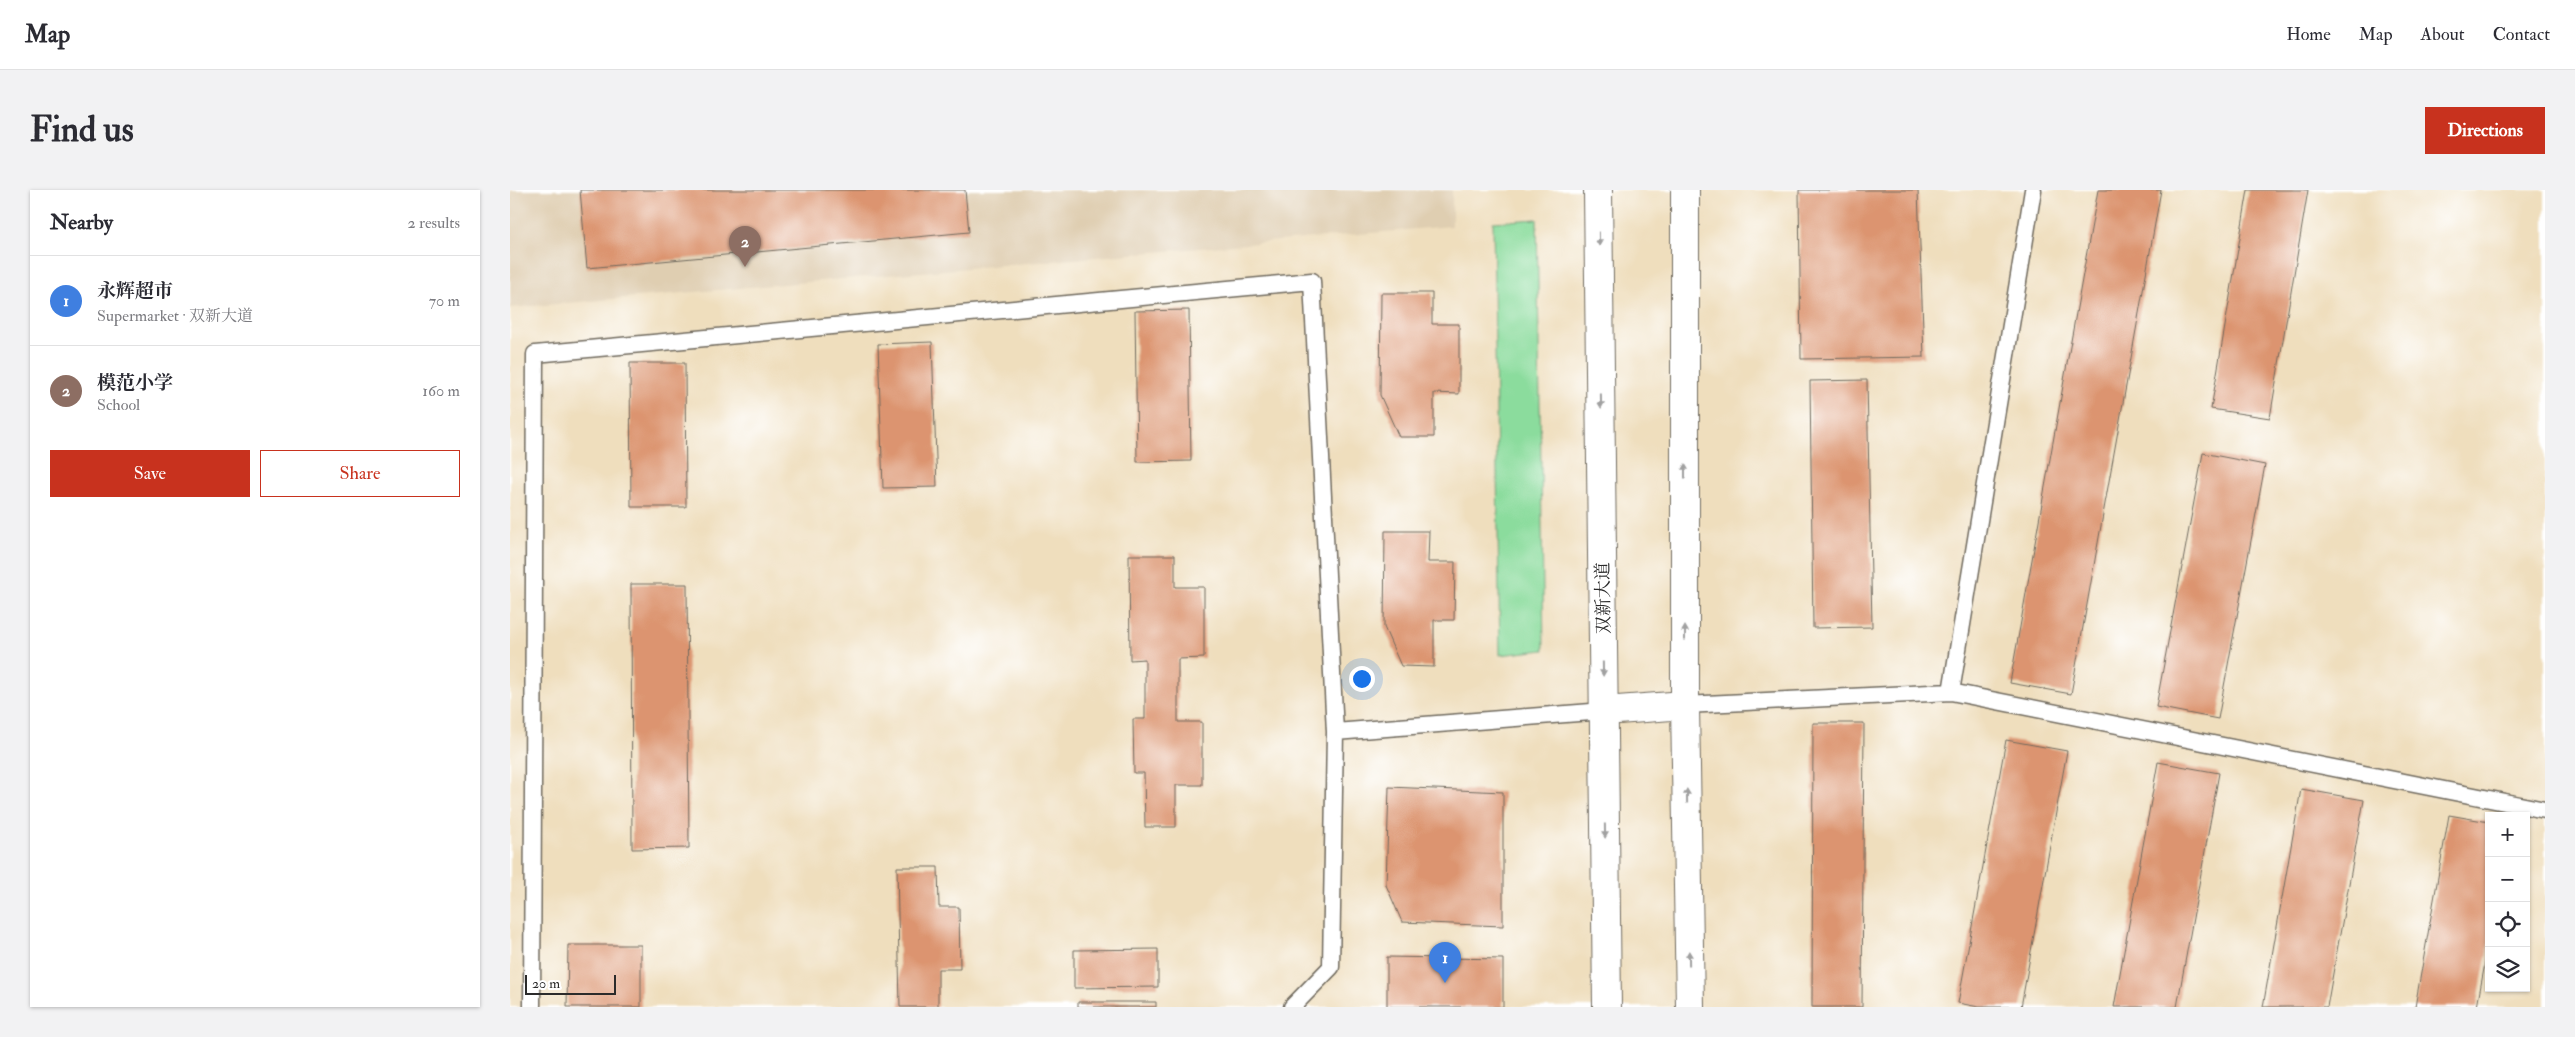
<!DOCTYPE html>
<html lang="en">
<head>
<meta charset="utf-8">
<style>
  :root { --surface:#fff; --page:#f2f2f3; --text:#2b2b33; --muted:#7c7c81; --line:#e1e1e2; --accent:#c8321e }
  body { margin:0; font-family:"IM FELL Double Pica","Noto Serif SC",serif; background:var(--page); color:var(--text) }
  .controls { position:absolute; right:15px; bottom:15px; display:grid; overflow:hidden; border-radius:0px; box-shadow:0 1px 4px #0004 }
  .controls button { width:45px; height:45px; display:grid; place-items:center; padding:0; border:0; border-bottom:1px solid var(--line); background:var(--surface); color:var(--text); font:25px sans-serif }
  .scale { position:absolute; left:15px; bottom:12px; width:91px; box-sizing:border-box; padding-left:5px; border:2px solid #2b2b2b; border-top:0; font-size:14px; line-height:18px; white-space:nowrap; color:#2b2b2b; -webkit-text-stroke:4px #fff; paint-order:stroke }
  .you { position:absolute; left:851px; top:488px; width:18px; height:18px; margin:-12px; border:4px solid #fff; border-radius:50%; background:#1a73e8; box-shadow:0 0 0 8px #1a73e833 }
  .badge { display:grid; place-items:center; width:32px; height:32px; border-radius:50%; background:var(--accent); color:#fff; font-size:16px; font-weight:700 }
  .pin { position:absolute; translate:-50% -41px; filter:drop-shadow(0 1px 2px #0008) }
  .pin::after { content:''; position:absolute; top:26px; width:18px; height:15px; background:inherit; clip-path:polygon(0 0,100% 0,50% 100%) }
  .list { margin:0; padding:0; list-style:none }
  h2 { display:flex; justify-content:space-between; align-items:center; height:65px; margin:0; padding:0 20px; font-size:21px }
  h2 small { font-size:16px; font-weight:400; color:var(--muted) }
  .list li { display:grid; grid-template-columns:32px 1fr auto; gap:15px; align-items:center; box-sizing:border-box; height:90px; padding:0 20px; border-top:1px solid var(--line) }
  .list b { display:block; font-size:19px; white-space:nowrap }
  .list p { margin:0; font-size:16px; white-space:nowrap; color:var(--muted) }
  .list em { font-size:16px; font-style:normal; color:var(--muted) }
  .actions { display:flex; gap:10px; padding:15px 20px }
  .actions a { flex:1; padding:11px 0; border:1px solid var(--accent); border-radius:0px; text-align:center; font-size:18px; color:var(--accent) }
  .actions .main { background:var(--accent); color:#fff }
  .icon { flex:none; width:28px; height:28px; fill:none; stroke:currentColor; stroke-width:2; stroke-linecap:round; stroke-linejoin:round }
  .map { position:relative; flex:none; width:2035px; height:817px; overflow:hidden; border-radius:0px }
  header { display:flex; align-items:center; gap:30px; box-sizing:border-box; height:70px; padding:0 25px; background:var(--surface); border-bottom:1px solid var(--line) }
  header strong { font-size:24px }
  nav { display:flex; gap:28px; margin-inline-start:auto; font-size:18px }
  .intro { display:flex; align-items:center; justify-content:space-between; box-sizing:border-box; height:120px; padding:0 30px }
  h1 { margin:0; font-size:35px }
  .button { padding:12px 22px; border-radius:0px; background:var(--accent); color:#fff; font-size:18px; font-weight:700 }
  main { display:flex; gap:30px; padding:0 30px }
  aside { flex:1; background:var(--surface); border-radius:0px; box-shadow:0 1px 4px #0004 }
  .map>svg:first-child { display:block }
  .built { fill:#dfceb1 }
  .green { fill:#8bdc9d; stroke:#5b8464 }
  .building { fill:#dc946f }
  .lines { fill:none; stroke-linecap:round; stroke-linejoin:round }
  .lane-casing { stroke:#706a5e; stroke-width:19 }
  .street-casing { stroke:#706a5e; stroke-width:30 }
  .secondary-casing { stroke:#706a5e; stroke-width:30 }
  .lane { stroke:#fff; stroke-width:16 }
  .street { stroke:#fff; stroke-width:28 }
  .secondary { stroke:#fff; stroke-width:28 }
  .oneway { fill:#a0a0a0 }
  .labels { text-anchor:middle; stroke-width:5; stroke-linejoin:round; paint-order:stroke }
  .street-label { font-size:18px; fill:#2b2b2b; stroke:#fff }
</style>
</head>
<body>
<header>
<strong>Map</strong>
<nav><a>Home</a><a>Map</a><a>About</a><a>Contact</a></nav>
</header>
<div class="intro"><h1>Find us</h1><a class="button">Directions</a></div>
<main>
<aside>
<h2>Nearby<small>2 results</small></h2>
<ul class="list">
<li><span class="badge" style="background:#3f7fe0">1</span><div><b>永辉超市</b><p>Supermarket · 双新大道</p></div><em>70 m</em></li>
<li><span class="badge" style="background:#8d6e63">2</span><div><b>模范小学</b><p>School</p></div><em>160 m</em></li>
</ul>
<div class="actions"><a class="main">Save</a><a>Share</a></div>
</aside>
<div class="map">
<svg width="2035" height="817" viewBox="0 0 2035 817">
  <rect width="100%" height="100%" fill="#fff"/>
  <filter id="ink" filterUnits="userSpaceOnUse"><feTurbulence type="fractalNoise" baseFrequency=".02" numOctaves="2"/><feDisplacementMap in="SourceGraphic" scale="10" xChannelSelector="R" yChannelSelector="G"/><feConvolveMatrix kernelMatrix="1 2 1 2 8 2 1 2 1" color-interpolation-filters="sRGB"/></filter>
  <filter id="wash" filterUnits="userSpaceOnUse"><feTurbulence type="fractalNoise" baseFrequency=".0096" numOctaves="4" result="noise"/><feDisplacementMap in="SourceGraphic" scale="20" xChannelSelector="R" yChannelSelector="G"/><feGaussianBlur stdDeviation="1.12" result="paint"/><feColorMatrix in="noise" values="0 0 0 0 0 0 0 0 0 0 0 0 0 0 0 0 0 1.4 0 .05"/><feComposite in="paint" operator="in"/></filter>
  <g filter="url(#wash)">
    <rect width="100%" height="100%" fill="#efdebd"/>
    <!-- built -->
    <path class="built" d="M0,0H942V36L0,118Z"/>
    <!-- green -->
    <path class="green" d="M1027,29L1034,460L990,465L983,32Z"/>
    <g id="blocks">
      <!-- building -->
      <path class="building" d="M70,0H455L459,42L77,78Z
        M1289,0H1408L1414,167L1291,169Z
        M1588,0H1651L1561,504L1500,493Z
        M1738,0H1798L1760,228L1701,219Z
        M871,103H922V134H949V204L924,203V247H889L870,205Z
        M679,120L681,271L627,272L625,121Z
        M422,152L427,297L373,298L368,154Z
        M120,173H175L176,317H121Z
        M1357,190L1362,437L1303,438L1300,191Z
        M1693,263L1755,275L1708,529L1646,517Z
        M875,341H919L918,372H945L944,430H924V477L891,476L874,437Z
        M619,365H665V397H694V468L668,469V532H692V595H666V637H635L634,583H624L623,529H635V469L620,470Z
        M121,394H177L179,658L122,659Z
        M1303,533H1354L1352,817H1302Z
        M1496,550L1557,561L1511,817H1469L1448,813Z
        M1648,572L1709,583L1667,817H1604Z
        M879,597L993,602V736L892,732L876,695Z
        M1791,599L1854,610L1817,817H1753Z
        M1939,625L1979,632V751L1967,817H1905Z
        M387,677H428L429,717H449L450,779H428V817H390Z
        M58,755H131V817H57Z
        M648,759V797L564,798V760Z
        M877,767L993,769V817H877Z
        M568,812H646V817H568Z"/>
    </g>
  </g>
  <g filter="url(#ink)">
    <use href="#blocks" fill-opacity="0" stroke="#706a5e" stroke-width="1"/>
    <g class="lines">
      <defs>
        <path id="lane" d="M1441,502L1523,0
          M1175,515L1441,502L2035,620
          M22,817L25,164L802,91L825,542
          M782,817L821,777L825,542L1094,521"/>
        <path id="street" d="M1094,521L1175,515"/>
        <path id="secondary" d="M1088,0L1097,817
          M1175,0V515L1180,817"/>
      </defs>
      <!-- lane casing -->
      <use href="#lane" class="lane-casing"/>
      <!-- street casing -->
      <use href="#street" class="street-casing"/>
      <!-- secondary casing -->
      <use href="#secondary" class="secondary-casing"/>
      <!-- lane -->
      <use href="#lane" class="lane"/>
      <!-- street -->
      <use href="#street" class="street"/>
      <!-- secondary -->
      <use href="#secondary" class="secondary"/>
    </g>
    <!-- one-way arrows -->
    <defs><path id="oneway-solid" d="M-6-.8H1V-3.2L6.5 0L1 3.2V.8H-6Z" transform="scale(1.25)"/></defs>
    <g class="oneway">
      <use href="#oneway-solid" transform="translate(1089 49) rotate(89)"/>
      <use href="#oneway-solid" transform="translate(1091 211) rotate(89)"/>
      <use href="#oneway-solid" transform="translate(1175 281) rotate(-90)"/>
      <use href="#oneway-solid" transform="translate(1175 443) rotate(-90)"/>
      <use href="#oneway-solid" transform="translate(1093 479) rotate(89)"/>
      <use href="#oneway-solid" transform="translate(1177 606) rotate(-91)"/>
      <use href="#oneway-solid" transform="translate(1095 641) rotate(89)"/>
      <use href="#oneway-solid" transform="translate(1179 768) rotate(-91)"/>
    </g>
  </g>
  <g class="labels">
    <!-- street labels -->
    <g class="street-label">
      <text transform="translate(1093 408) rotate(-91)" y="6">双新大道</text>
    </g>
  </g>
</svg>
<div class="controls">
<button>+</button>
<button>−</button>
<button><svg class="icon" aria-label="locate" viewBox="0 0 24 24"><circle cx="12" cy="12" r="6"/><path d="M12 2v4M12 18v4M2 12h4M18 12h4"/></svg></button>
<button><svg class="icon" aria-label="layers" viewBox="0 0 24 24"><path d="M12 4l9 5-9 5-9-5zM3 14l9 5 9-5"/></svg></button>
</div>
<div class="scale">20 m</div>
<div class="you"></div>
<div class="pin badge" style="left:935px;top:793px;background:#3f7fe0">1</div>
<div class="pin badge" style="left:235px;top:77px;background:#8d6e63">2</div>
</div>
</main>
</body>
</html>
